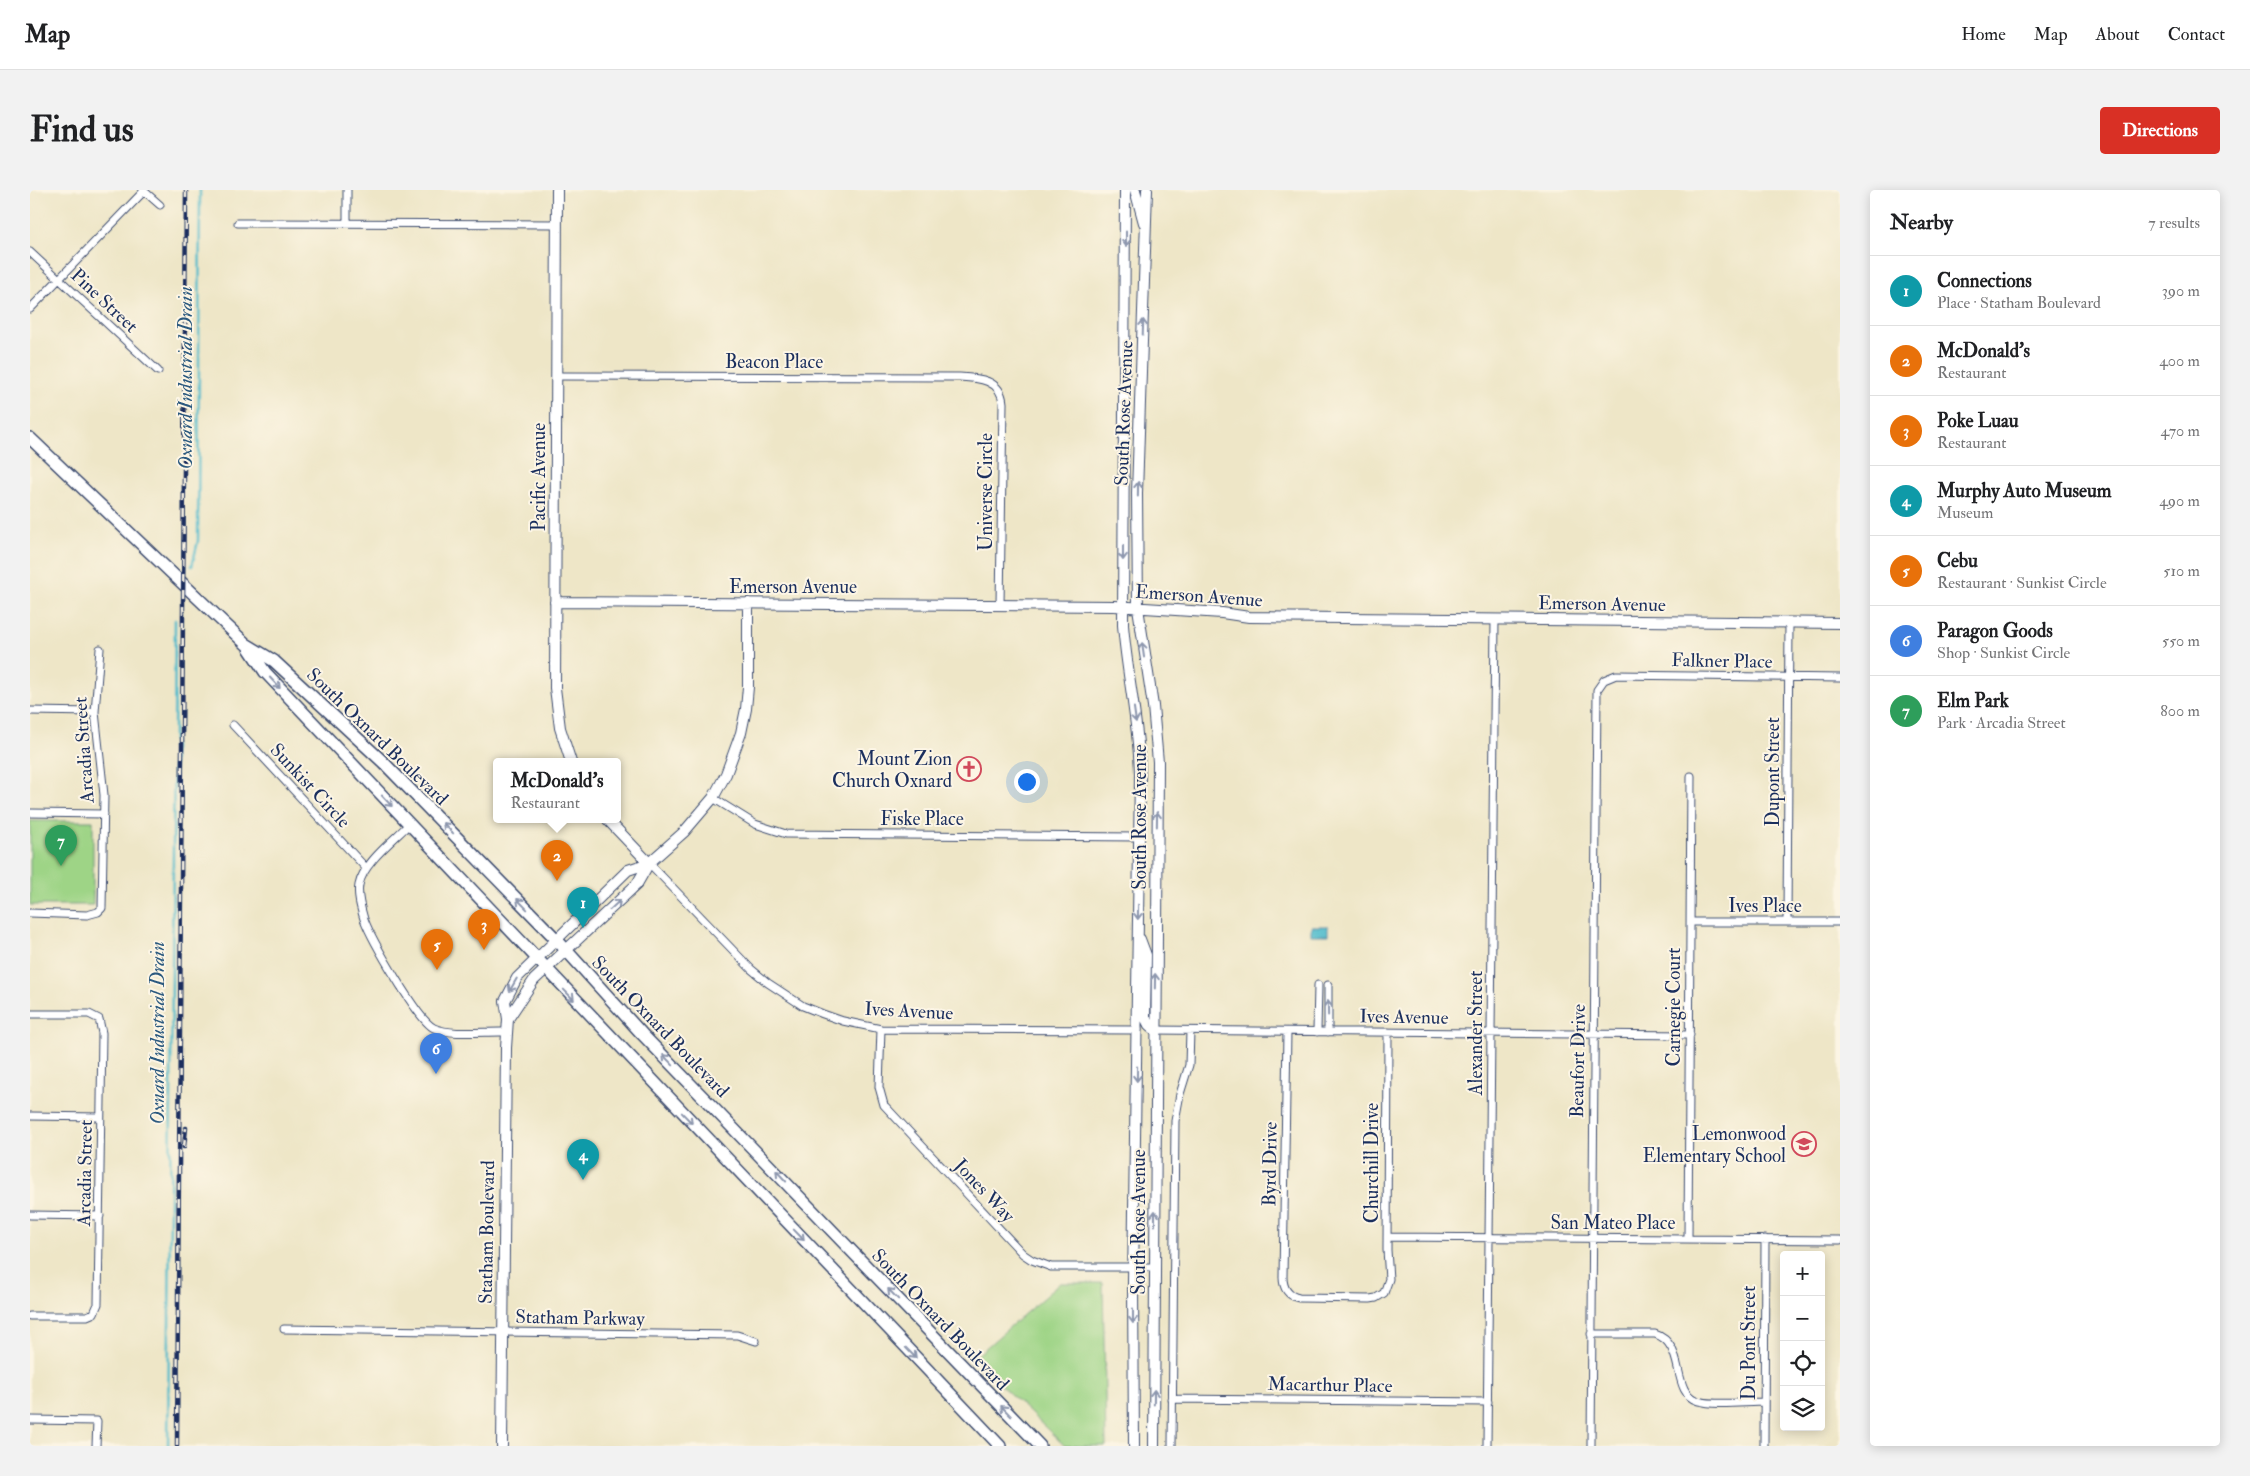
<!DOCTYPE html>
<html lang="en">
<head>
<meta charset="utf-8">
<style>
  :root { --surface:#fff; --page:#f2f2f2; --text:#202124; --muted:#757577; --line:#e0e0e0; --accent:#d93025 }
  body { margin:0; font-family:"IM FELL Double Pica",serif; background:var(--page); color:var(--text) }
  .controls { position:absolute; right:15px; bottom:15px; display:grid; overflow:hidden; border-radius:5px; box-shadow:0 2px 12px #0003 }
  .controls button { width:45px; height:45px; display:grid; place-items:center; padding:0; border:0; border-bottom:1px solid var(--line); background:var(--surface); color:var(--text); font:25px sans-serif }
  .you { position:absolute; left:996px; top:591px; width:18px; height:18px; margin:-12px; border:4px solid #fff; border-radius:50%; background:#1a73e8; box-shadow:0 0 0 8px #1a73e833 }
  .badge { display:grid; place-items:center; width:32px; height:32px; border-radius:50%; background:var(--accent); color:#fff; font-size:16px; font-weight:700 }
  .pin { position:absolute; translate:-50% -41px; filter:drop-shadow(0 1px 2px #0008) }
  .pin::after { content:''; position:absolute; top:26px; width:18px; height:15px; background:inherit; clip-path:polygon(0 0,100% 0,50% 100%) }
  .popup { position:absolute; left:463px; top:568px; width:128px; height:65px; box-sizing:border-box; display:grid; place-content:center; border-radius:5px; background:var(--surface); filter:drop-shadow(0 1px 4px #0005); font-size:16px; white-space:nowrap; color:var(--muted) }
  .popup b { font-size:19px; color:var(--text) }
  .popup::after { content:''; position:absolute; left:50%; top:100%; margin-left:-10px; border:10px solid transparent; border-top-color:var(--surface) }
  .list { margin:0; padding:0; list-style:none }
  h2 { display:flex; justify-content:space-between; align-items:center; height:65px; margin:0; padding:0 20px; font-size:21px }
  h2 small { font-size:16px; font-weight:400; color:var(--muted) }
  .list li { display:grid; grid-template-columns:32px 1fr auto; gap:15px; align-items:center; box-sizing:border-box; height:70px; padding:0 20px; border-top:1px solid var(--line) }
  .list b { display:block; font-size:19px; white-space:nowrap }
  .list p { margin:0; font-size:16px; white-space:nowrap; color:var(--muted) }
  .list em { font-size:16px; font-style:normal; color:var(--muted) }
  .icon { flex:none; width:28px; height:28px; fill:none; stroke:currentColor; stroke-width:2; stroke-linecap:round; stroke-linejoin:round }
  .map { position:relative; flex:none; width:1810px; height:1256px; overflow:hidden; border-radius:5px }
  header { display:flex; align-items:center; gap:30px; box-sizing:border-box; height:70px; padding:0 25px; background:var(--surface); border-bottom:1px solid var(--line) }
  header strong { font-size:24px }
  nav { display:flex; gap:28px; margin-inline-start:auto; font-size:18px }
  .intro { display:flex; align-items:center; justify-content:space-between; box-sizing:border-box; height:120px; padding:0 30px }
  h1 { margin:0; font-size:35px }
  .button { padding:12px 22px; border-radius:5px; background:var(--accent); color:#fff; font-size:18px; font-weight:700 }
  main { display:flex; gap:30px; padding:0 30px }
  aside { flex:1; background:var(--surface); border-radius:5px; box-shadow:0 2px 12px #0003 }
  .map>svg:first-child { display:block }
  .park { fill:#9ed486; stroke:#5c8272 }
  .water { fill:url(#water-ripples); stroke:#367595 }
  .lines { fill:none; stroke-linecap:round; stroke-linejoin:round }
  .stream { stroke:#50bbcc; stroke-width:2.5 }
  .street-casing { stroke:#3b4a6e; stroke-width:9 }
  .secondary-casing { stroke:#3b4a6e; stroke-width:12 }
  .primary-casing { stroke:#3b4a6e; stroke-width:14 }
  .street { stroke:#fff; stroke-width:7 }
  .secondary { stroke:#fff; stroke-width:10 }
  .primary { stroke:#fff; stroke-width:11 }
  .rail-casing { stroke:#1b2f5e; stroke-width:4.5 }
  .rail { stroke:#fcf5e5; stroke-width:2.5; stroke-dasharray:8; stroke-linecap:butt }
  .oneway { stroke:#8d97ae }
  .labels { text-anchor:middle; stroke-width:4; stroke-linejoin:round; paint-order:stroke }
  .street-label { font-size:19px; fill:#1b2f5e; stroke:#fcf5e5 }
  .poi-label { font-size:19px; fill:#1b2f5e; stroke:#fcf5e5; text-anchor:end }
  .water-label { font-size:20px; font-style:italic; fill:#2b597f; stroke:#fcf5e5 }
</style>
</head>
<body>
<header>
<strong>Map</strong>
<nav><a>Home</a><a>Map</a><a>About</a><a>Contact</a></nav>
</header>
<div class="intro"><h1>Find us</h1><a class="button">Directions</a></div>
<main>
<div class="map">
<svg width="1810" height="1256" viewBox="0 0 1810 1256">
  <defs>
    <pattern id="water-ripples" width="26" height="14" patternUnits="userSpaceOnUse" patternTransform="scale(1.25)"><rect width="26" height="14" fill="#50bbcc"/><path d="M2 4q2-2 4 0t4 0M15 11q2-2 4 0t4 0" fill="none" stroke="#4298a9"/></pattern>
  </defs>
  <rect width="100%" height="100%" fill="#fcf5e5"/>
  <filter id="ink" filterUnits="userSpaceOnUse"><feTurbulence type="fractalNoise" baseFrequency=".02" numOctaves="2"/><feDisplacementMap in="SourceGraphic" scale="10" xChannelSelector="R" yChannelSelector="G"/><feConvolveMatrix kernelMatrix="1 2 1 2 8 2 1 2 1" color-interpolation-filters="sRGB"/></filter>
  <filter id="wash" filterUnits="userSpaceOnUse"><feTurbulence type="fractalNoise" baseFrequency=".0096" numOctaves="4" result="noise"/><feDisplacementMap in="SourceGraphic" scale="20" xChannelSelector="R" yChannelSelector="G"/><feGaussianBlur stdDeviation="1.12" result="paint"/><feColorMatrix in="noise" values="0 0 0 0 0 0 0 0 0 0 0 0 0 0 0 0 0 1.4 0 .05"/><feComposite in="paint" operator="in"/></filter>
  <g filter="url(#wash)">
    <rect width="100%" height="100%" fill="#eee6c7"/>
    <!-- park -->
    <path class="park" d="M0,631H63V715H0Z
      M1030,1093H1073L1076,1256H1035L943,1169Z"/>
    <!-- water -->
    <path class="water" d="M1281,736H1298V745H1281Z"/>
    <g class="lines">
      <!-- stream -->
      <path class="stream" d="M162,376L168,351L170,0
        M138,1256L145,430"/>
    </g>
  </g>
  <g filter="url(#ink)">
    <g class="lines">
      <defs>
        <path id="street" d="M113,0L130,15
          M208,33L527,34
          M317,33V0
          M0,62L128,181
          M0,119L114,1
          M526,186L929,187C948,188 971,189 973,213L970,415
          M0,521L65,522
          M203,535L336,678
          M683,608L725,634L756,644L1109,647
          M0,623L74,624
          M379,634C364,650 333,673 329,695C327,706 331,719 334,729C341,748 388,831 404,838C422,846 456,841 476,842
          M619,673L721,779L738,793L773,816L793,824L813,831L851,839L1108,840
          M0,723L57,725L68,722L72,718L74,605L65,522L70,459
          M1757,731L1759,432
          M1660,732H1810
          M1298,795V842
          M0,824H59L69,829L72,843L68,1114L64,1123L57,1126H0
          M851,839L849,897L854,915L993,1064L1002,1070L1021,1077H1125
          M1125,840L1660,845
          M1257,842L1253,1087C1253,1098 1258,1106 1269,1108L1340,1109L1346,1108L1354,1103L1359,1089L1357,1060L1358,842
          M1287,842L1288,795
          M0,926L70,927
          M0,1025L70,1026
          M1357,1047L1810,1050
          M1658,1049L1661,586
          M254,1139L707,1145L726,1151
          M1561,1144H1625C1657,1154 1640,1203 1668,1211C1686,1216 1715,1212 1734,1212
          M1142,1209L1458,1212
          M0,1230L67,1231L66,1256
          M1142,1256L1145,931L1150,904L1159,875L1160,841
          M1457,1256L1465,429
          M1561,1256L1567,500L1574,490L1586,485L1810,488
          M1734,1256L1735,1049"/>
        <path id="secondary" d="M527,0L525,498L530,538L541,572
          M1095,0L1093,435C1097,485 1109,534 1110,584L1103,1093L1104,1256
          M1105,0L1114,33
          M1117,0L1107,303L1108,418L1123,516L1128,572L1124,1256
          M525,412L1084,416L1192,423L1219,427L1810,433
          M578,630L619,673
          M1110,749L1116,765L1115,827L1119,835L1125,840
          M478,829L504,790L607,694L619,673
          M472,1256L476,858L478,829L475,811L487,788L598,680L619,673L654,642L683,608L696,584L711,543L716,519L718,497V413"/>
        <path id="primary" d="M0,248L216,454L244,471L353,572L526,749L612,844L1010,1256
          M219,458L235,482L970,1256"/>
      </defs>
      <!-- street casing -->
      <use href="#street" class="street-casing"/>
      <!-- secondary casing -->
      <use href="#secondary" class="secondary-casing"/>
      <!-- primary casing -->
      <use href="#primary" class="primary-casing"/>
      <!-- street -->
      <use href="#street" class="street"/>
      <!-- secondary -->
      <use href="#secondary" class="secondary"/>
      <!-- primary -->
      <use href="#primary" class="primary"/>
      <defs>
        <path id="rail" d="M154,957L156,938
          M147,1256L156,0"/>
      </defs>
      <!-- rail casing -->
      <use href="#rail" class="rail-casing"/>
      <!-- rail -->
      <use href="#rail" class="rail"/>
    </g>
    <!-- one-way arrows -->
    <defs><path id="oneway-shaft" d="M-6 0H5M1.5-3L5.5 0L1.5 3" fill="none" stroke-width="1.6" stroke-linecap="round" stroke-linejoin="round" transform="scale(1.25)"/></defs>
    <g class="oneway">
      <use href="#oneway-shaft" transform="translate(1096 49) rotate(90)"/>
      <use href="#oneway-shaft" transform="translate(1113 137) rotate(-88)"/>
      <use href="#oneway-shaft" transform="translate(1108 299) rotate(-89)"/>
      <use href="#oneway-shaft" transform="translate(1093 363) rotate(90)"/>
      <use href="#oneway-shaft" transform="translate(1113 460) rotate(-98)"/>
      <use href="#oneway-shaft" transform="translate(245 493) rotate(47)"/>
      <use href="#oneway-shaft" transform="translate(1105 525) rotate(82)"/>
      <use href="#oneway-shaft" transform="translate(357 611) rotate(47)"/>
      <use href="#oneway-shaft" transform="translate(1127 629) rotate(-89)"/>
      <use href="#oneway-shaft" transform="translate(418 638) rotate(-134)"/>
      <use href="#oneway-shaft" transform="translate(492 714) rotate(-134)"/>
      <use href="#oneway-shaft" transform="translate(585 715) rotate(-43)"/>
      <use href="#oneway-shaft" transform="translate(1108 722) rotate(91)"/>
      <use href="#oneway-shaft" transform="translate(1125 791) rotate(-89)"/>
      <use href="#oneway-shaft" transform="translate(483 795) rotate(120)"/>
      <use href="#oneway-shaft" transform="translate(539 805) rotate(46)"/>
      <use href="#oneway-shaft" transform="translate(1298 818) rotate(-91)"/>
      <use href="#oneway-shaft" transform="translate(638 870) rotate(-134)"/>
      <use href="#oneway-shaft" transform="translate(1107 884) rotate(91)"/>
      <use href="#oneway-shaft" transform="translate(657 928) rotate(46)"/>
      <use href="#oneway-shaft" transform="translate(751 986) rotate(-133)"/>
      <use href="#oneway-shaft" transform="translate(1125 1028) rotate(-90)"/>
      <use href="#oneway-shaft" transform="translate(769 1045) rotate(46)"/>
      <use href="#oneway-shaft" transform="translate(863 1104) rotate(-134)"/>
      <use href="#oneway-shaft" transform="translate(1103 1126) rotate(90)"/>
      <use href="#oneway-shaft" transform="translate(881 1163) rotate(46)"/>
      <use href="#oneway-shaft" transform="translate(1124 1207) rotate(-89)"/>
      <use href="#oneway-shaft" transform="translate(976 1221) rotate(-134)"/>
    </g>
  </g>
  <!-- icons -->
  <defs>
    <symbol id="church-ring" viewBox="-11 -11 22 22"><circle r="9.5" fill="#fcf5e5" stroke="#d1495b" stroke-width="1.5"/><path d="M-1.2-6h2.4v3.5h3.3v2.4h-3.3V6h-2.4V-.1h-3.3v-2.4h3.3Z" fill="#d1495b"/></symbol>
    <symbol id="school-ring" viewBox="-11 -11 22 22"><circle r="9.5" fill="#fcf5e5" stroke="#d1495b" stroke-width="1.5"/><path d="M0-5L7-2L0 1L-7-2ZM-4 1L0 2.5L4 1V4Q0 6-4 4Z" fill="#d1495b"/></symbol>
  </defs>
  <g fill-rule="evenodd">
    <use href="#church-ring" x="925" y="565" width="28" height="28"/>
    <use href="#school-ring" x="1760" y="940" width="28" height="28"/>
  </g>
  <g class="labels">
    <!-- street labels -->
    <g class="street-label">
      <text transform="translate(75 110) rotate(43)" y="7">Pine Street</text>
      <text x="744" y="178">Beacon Place</text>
      <text transform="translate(1093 223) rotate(-88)" y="7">South Rose Avenue</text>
      <text transform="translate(508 287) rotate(-90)" y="7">Pacific Avenue</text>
      <text transform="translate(955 302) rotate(-90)" y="7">Universe Circle</text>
      <text x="763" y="403">Emerson Avenue</text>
      <text transform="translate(1169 405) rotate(4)" y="7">Emerson Avenue</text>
      <text transform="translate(1572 413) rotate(1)" y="7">Emerson Avenue</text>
      <text transform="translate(1692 470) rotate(1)" y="7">Falkner Place</text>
      <text transform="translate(348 546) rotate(44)" y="7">South Oxnard Boulevard</text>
      <text transform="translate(53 560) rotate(-94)" y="7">Arcadia Street</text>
      <text transform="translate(1742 582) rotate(-90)" y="7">Dupont Street</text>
      <text transform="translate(281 595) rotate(47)" y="7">Sunkist Circle</text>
      <text transform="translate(1109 627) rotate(-90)" y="7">South Rose Avenue</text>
      <text x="892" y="635">Fiske Place</text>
      <text x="1735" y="722">Ives Place</text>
      <text transform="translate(1643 817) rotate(-90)" y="7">Carnegie Court</text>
      <text transform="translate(879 820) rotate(3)" y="7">Ives Avenue</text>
      <text transform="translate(1374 826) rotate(1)" y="7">Ives Avenue</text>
      <text transform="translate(631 836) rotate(46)" y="7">South Oxnard Boulevard</text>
      <text transform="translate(1445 843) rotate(-90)" y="7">Alexander Street</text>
      <text transform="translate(1547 871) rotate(-89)" y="7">Beaufort Drive</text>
      <text transform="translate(1341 973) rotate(-90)" y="7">Churchill Drive</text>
      <text transform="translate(1239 974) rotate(-89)" y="7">Byrd Drive</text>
      <text transform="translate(54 983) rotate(-89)" y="7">Arcadia Street</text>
      <text transform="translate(955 1000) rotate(47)" y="7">Jones Way</text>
      <text transform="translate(1108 1032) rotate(-90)" y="7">South Rose Avenue</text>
      <text x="1583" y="1039">San Mateo Place</text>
      <text transform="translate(456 1042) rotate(-89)" y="7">Statham Boulevard</text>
      <text transform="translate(550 1127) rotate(1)" y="7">Statham Parkway</text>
      <text transform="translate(911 1129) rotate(46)" y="7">South Oxnard Boulevard</text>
      <text transform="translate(1718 1153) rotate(-90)" y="7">Du Pont Street</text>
      <text transform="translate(1300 1194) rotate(1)" y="7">Macarthur Place</text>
    </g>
    <!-- poi labels -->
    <g class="poi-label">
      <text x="922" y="575">Mount Zion<tspan x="922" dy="22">Church Oxnard</tspan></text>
      <text x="1756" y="950">Lemonwood<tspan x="1756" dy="22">Elementary School</tspan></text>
    </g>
    <!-- water labels -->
    <g class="water-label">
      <text transform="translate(155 188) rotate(-90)" y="7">Oxnard Industrial Drain</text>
      <text transform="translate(127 843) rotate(-90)" y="7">Oxnard Industrial Drain</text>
    </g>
  </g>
</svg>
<div class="controls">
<button>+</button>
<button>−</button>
<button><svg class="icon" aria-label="locate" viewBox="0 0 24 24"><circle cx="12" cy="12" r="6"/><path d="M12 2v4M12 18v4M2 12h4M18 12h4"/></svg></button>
<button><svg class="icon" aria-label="layers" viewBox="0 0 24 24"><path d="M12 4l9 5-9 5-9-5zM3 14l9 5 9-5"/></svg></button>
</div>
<div class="you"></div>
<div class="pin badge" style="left:553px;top:738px;background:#0f9aa8">1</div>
<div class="pin badge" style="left:527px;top:691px;background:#e8710a">2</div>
<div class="popup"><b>McDonald's</b>Restaurant</div>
<div class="pin badge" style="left:454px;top:760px;background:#e8710a">3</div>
<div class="pin badge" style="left:553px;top:990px;background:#0f9aa8">4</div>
<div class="pin badge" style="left:407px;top:780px;background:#e8710a">5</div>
<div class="pin badge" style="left:406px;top:884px;background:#3f7fe0">6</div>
<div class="pin badge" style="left:31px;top:676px;background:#2e9e5b">7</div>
</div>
<aside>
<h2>Nearby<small>7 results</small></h2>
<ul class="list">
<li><span class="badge" style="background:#0f9aa8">1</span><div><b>Connections</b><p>Place · Statham Boulevard</p></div><em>390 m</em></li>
<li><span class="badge" style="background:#e8710a">2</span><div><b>McDonald's</b><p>Restaurant</p></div><em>400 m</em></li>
<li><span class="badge" style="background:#e8710a">3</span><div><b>Poke Luau</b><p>Restaurant</p></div><em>470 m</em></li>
<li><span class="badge" style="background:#0f9aa8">4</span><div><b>Murphy Auto Museum</b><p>Museum</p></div><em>490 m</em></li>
<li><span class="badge" style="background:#e8710a">5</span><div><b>Cebu</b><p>Restaurant · Sunkist Circle</p></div><em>510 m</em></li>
<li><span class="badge" style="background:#3f7fe0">6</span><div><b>Paragon Goods</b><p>Shop · Sunkist Circle</p></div><em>550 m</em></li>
<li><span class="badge" style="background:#2e9e5b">7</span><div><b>Elm Park</b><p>Park · Arcadia Street</p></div><em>800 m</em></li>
</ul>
</aside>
</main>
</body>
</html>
